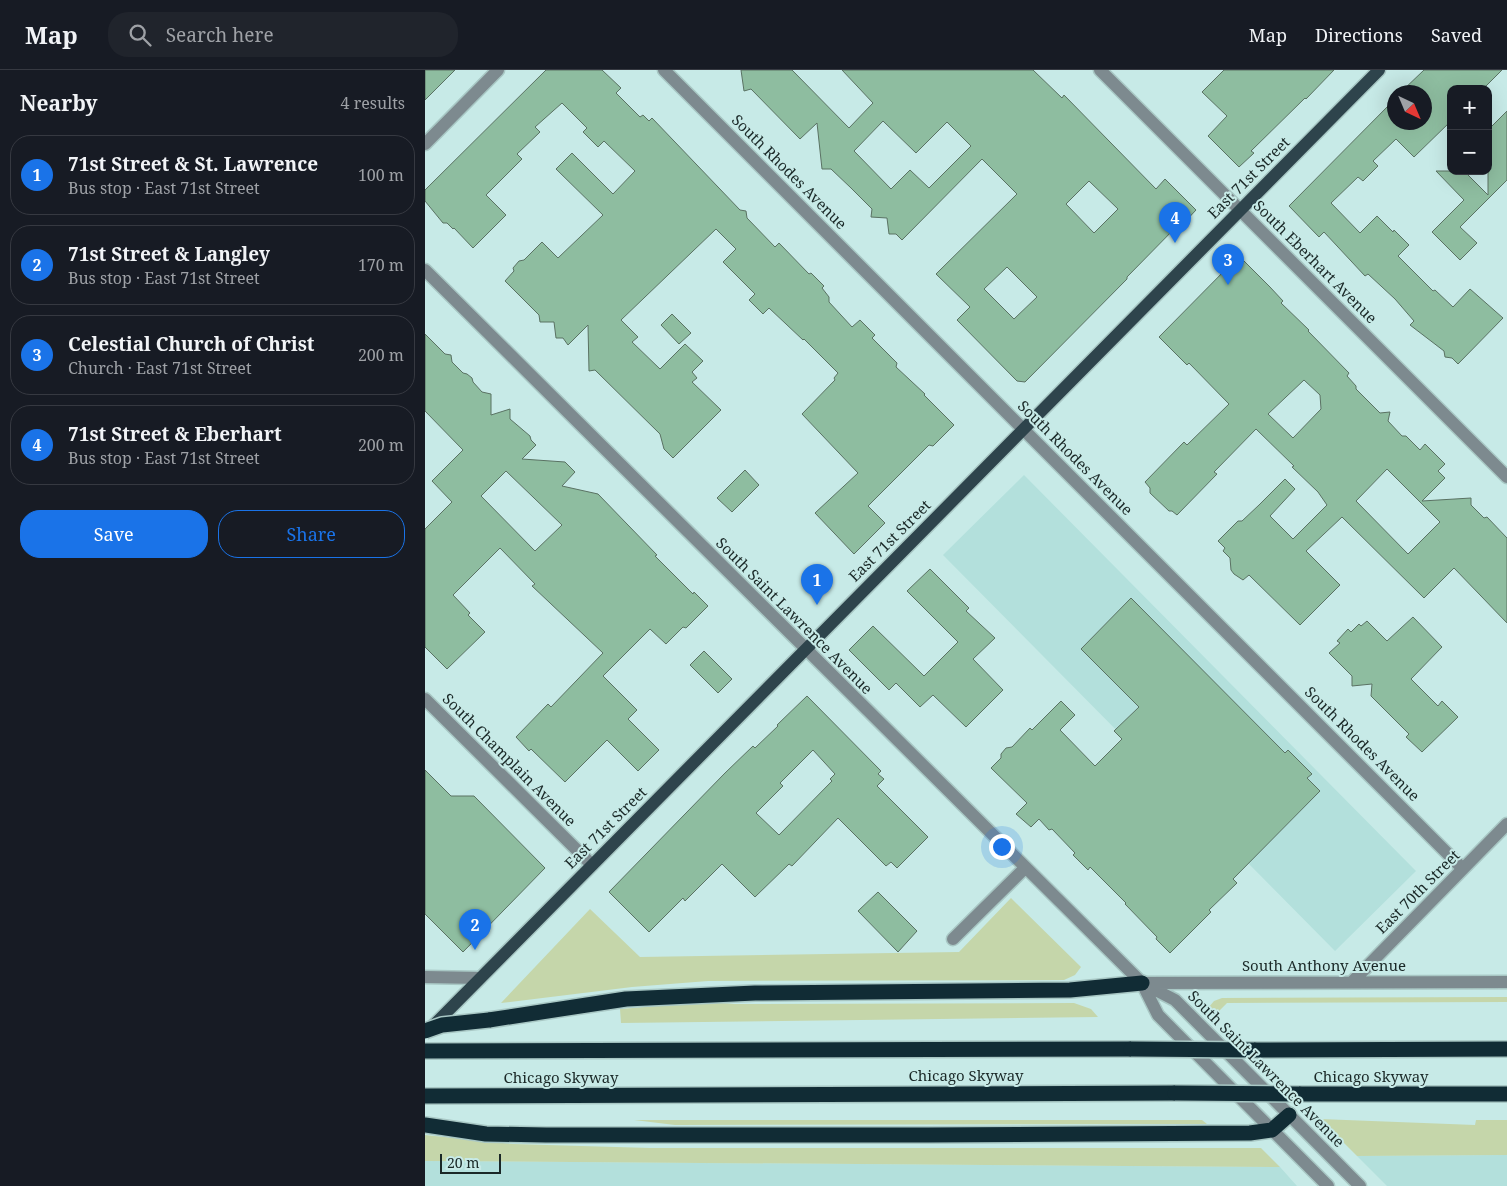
<!DOCTYPE html>
<html lang="en">
<head>
<meta charset="utf-8">
<style>
  :root { --surface:#171b24; --page:#20242c; --text:#f1f3f6; --muted:#9ea1a6; --line:#363941; --accent:#1a73e8 }
  body { margin:0; font-family:"Noto Serif",serif; background:var(--page); color:var(--text) }
  .controls { position:absolute; right:15px; top:15px; display:grid; overflow:hidden; border-radius:10px; box-shadow:0 5px 20px #0002 }
  .controls button { width:45px; height:45px; display:grid; place-items:center; padding:0; border:0; border-bottom:1px solid var(--line); background:var(--surface); color:var(--text); font:25px sans-serif }
  .compass { position:absolute; left:962px; top:15px; width:45px; height:45px; border-radius:50%; background:var(--surface); box-shadow:0 5px 20px #0002; rotate:136deg }
  .scale { position:absolute; left:15px; bottom:12px; width:61px; box-sizing:border-box; padding-left:5px; border:2px solid #1a2827; border-top:0; font-size:14px; line-height:18px; white-space:nowrap; color:#1a2827; -webkit-text-stroke:4px #c7eae7; paint-order:stroke }
  .you { position:absolute; left:576px; top:776px; width:18px; height:18px; margin:-12px; border:4px solid #fff; border-radius:50%; background:#1a73e8; box-shadow:0 0 0 8px #1a73e833 }
  .badge { display:grid; place-items:center; width:32px; height:32px; border-radius:50%; background:var(--accent); color:#fff; font-size:16px; font-weight:700 }
  .pin { position:absolute; translate:-50% -41px; filter:drop-shadow(0 1px 2px #0008) }
  .pin::after { content:''; position:absolute; top:26px; width:18px; height:15px; background:inherit; clip-path:polygon(0 0,100% 0,50% 100%) }
  .list { margin:0; padding:0; list-style:none }
  h2 { display:flex; justify-content:space-between; align-items:center; height:65px; margin:0; padding:0 20px; font-size:21px }
  h2 small { font-size:16px; font-weight:400; color:var(--muted) }
  .list li { display:grid; grid-template-columns:32px 1fr auto; gap:15px; align-items:center; box-sizing:border-box; height:80px; margin:0 10px 10px; padding:0 10px; border:1px solid var(--line); border-radius:20px }
  .list b { display:block; font-size:19px; white-space:nowrap }
  .list p { margin:0; font-size:16px; white-space:nowrap; color:var(--muted) }
  .list em { font-size:16px; font-style:normal; color:var(--muted) }
  .actions { display:flex; gap:10px; padding:15px 20px }
  .actions a { flex:1; padding:11px 0; border:1px solid var(--accent); border-radius:20px; text-align:center; font-size:18px; color:var(--accent) }
  .actions .main { background:var(--accent); color:#fff }
  .icon { flex:none; width:28px; height:28px; fill:none; stroke:currentColor; stroke-width:2; stroke-linecap:round; stroke-linejoin:round }
  .map { position:relative; flex:none; width:1082px; height:1116px; overflow:hidden }
  header { display:flex; align-items:center; gap:30px; box-sizing:border-box; height:70px; padding:0 25px; background:var(--surface); border-bottom:1px solid var(--line) }
  header strong { font-size:24px }
  nav { display:flex; gap:28px; margin-inline-start:auto; font-size:18px }
  .search { width:350px; height:45px; background:var(--page); display:flex; align-items:center; gap:12px; box-sizing:border-box; padding:0 18px; border-radius:20px; color:var(--muted); font-size:19px }
  main { display:flex }
  aside { flex:1; background:var(--surface) }
  .map>svg:first-child { display:block }
  .built { fill:#b3e0dc }
  .green { fill:#c5d6aa }
  .building { fill:#8ebda0; stroke:#5a7263; fill-rule:evenodd }
  .lines { fill:none; stroke-linecap:round; stroke-linejoin:round }
  .minor-casing { stroke:#a8c7c4; stroke-width:15 }
  .major-casing { stroke:#a8c7c4; stroke-width:15 }
  .highway-casing { stroke:#a8c7c4; stroke-width:18 }
  .minor { stroke:#7d8a8f; stroke-width:12 }
  .major { stroke:#2e444c; stroke-width:12 }
  .highway { stroke:#112c35; stroke-width:15 }
  .highway-bridge-casing { stroke:#a8c7c4; stroke-width:18; stroke-linecap:butt }
  .highway-bridge { stroke:#112c35; stroke-width:15 }
  .labels { text-anchor:middle; stroke-width:4; stroke-linejoin:round; paint-order:stroke }
  .street-label { font-size:15px; fill:#1a2827; stroke:#c7eae7 }
</style>
</head>
<body>
<header>
<strong>Map</strong>
<div class="search"><svg class="icon" aria-label="search" viewBox="0 0 24 24"><circle cx="10" cy="10" r="6"/><path d="M15 15l6 6"/></svg>Search here</div>
<nav><a>Map</a><a>Directions</a><a>Saved</a></nav>
</header>
<main>
<aside>
<h2>Nearby<small>4 results</small></h2>
<ul class="list">
<li><span class="badge">1</span><div><b>71st Street &amp; St. Lawrence</b><p>Bus stop · East 71st Street</p></div><em>100 m</em></li>
<li><span class="badge">2</span><div><b>71st Street &amp; Langley</b><p>Bus stop · East 71st Street</p></div><em>170 m</em></li>
<li><span class="badge">3</span><div><b>Celestial Church of Christ</b><p>Church · East 71st Street</p></div><em>200 m</em></li>
<li><span class="badge">4</span><div><b>71st Street &amp; Eberhart</b><p>Bus stop · East 71st Street</p></div><em>200 m</em></li>
</ul>
<div class="actions"><a class="main">Save</a><a>Share</a></div>
</aside>
<div class="map">
<svg width="1082" height="1116" viewBox="0 0 1082 1116">
  <rect width="100%" height="100%" fill="#c7eae7"/>
  <!-- built -->
  <path class="built" d="M599,405L991,801L910,881L518,485Z
    M1082,1085V1116H962L932,1086Z
    M0,1091L855,1097L872,1116H0Z"/>
  <!-- green -->
  <path class="green" d="M586,828L656,897L650,905L639,910L283,911L207,917L76,933L165,839L215,887L534,882Z
    M1082,927V932L802,933L795,940V946L791,947L784,937L789,931L797,928Z
    M282,932L310,934L649,933L666,939L673,947L196,953L195,939Z
    M895,1049L1050,1055L1051,1050H1082V1085L932,1086Z
    M209,1050H777L782,1054L250,1055Z
    M0,1065L88,1074L225,1078H836L855,1097L0,1091Z"/>
  <!-- building -->
  <path class="building" d="M0,0H30L0,30Z
    M121,0H177L196,18L191,23L215,47L218,45L224,51L227,48L315,140L321,141L322,148L350,177L354,173L384,204L386,203L399,216L397,218L404,227V232L427,257L435,250L450,265L447,268L472,293L471,297L500,324L499,325L529,355L508,376L504,375L443,436L460,453L429,484L390,443L433,403L377,344L410,310L409,308L413,303L379,269L378,270L344,238L338,244L324,230L330,224L298,192L311,179L291,159L196,250L213,267L207,272L235,299L260,274L278,291L267,302L272,308L267,312L296,340L248,388L239,379L235,364L170,300L164,301L163,255L143,275L138,268H131L129,252H115L114,245L80,211L89,201L88,198L94,191L99,190L117,172L133,188L178,145L131,99L147,83L188,124L210,101L179,71L173,77L158,62L162,58L137,33L110,57L115,62L92,84L97,89L61,125L81,145L48,178L29,158L28,159L22,153H18L0,131V120Z
    M316,0H367L424,58L448,33L417,0H608L637,28L639,25L731,119L740,109L771,140L757,155L755,153L702,207V209L600,312L592,311L532,250L545,237L511,204L592,124L557,89L477,170L471,164H464L462,148L446,147L447,139L426,118L406,99H397L392,53L375,69L326,19L319,21ZM458,51L491,83L522,52L546,76L504,118L485,100L466,119L429,81ZM664,111L693,139L669,163L641,134ZM582,197L612,227L589,249L559,219Z
    M799,0H909L881,29L880,28L826,81L829,83L814,97L783,66L802,46L777,22Z
    M999,0H1077L1058,19H1026V51L989,87L971,69L948,91L953,96L938,111L933,107L906,133L935,163L952,146L968,162L969,160L984,175L973,186L1008,221L1010,220L1028,237L1045,219L1078,248L1033,294L1027,288L1020,287L1019,281L985,255L989,251L970,229L943,204L940,206L899,162L894,167L864,136L970,29V52H1000V22H976Z
    M1082,41V110L1035,157L1052,173L1035,190L1007,162L1039,130L1011,101H1039L1063,125V60Z
    M810,190H818L845,217L858,231L856,233L884,260L883,261L924,303L922,306L931,316V319L955,343L965,342L963,351L977,366H981L995,380L1000,374L1020,394L1013,401L1020,408L997,431L1046,428V435L1059,448L1062,447L1082,468V553L1029,498L999,528L917,447L881,481L915,515L875,555L824,505L818,510L809,504L806,500L805,488L798,481L800,478L793,471L813,451H817L834,435L860,409L870,419L845,446L868,469L902,435L893,422L867,397L869,396L831,359L789,402L792,404L752,445L747,441H744L725,423V418L720,412L759,372L762,375L804,334L764,293L762,295L734,267ZM879,310L895,325L896,339L868,368L843,344ZM962,399L1015,452L983,484L931,431Z
    M247,244L266,263L254,274L236,255Z
    M0,264L20,284L26,285L27,292L38,303L42,304L47,308L48,312L57,322L66,324V345L85,339V349L105,366L106,370L111,375L97,389L140,392L150,402L137,416L173,424L232,485L230,486L268,524L269,522L283,536L261,558L258,557L241,574L225,559L178,606L212,640L203,649L234,680L213,701L182,670L140,712L106,679L104,681L91,667L123,634L126,637L178,583L107,516L110,514L75,478L28,525L45,543L43,545L60,562L22,599L0,577V459L27,432L7,411L38,380L0,341ZM81,401L137,455L110,481L56,426Z
    M320,400L334,415L307,442L292,428Z
    M505,499L544,538L541,541L570,568L548,589L578,620L541,657L508,625L495,637L471,613L464,620L424,580L448,556L499,606L533,572L482,521Z
    M706,528L860,683L863,680L887,704L882,708L895,721L808,809L812,813L784,840L786,842L745,883L731,869L732,867L700,834L701,833L665,797L663,800L648,785L650,783L627,759L624,760L614,749L606,757L591,744L602,733L566,698L576,688V684L581,678L587,677L605,658L607,660L636,631L650,645L635,660L670,696L697,669L689,661L714,637L656,579Z
    M988,547L1017,577L986,609L1013,636L1017,631L1033,647L997,682L981,667L984,664L946,626L947,614L927,616V606L904,583L915,573L912,571L923,559L926,562L934,554L936,556L942,551L962,571Z
    M279,581L307,609L293,623L265,595Z
    M382,626L456,701L453,704L459,709L452,716L503,767L472,798L466,792L461,796L413,748L367,796L364,794L330,827L297,794L260,831L258,828L224,862L184,822L300,703L328,676L330,678L353,656L352,655ZM388,680L410,704L405,709L407,711L354,765L331,743L358,716L355,713Z
    M0,700L26,726H49L120,798L38,882L0,844Z
    M453,822L492,861L473,882L433,841Z"/>
  <g class="lines">
    <defs>
      <path id="minor" d="M239,0L1038,799
        M675,0L1082,407
        M0,74L73,0
        M0,200L717,913L733,945L903,1116
        M0,629L167,795
        M528,869L600,798
        M0,907L55,908
        M927,912L1082,754
        M717,913L1082,912
        M719,914L750,930L935,1116"/>
      <path id="major" d="M5,959L954,0"/>
      <path id="highway" d="M64,950L201,929L330,923L645,920L717,913
        M829,980L1082,979
        M0,981L706,979
        M874,1024H1082
        M0,1026L750,1023
        M0,1055L61,1064L121,1065H503L825,1063L847,1060L864,1045"/>
    </defs>
    <!-- minor casing -->
    <use href="#minor" class="minor-casing"/>
    <!-- major casing -->
    <use href="#major" class="major-casing"/>
    <!-- highway casing -->
    <use href="#highway" class="highway-casing"/>
    <!-- minor -->
    <use href="#minor" class="minor"/>
    <!-- major -->
    <use href="#major" class="major"/>
    <!-- highway -->
    <use href="#highway" class="highway"/>
    <defs>
      <path id="highway-bridge" d="M0,961L17,955L64,950
        M706,979L829,980
        M750,1023L874,1024"/>
    </defs>
    <!-- highway-bridge casing -->
    <use href="#highway-bridge" class="highway-bridge-casing"/>
    <!-- highway-bridge -->
    <use href="#highway-bridge" class="highway-bridge"/>
  </g>
  <g class="labels">
    <!-- street labels -->
    <g class="street-label">
      <text transform="translate(364 102) rotate(45)" y="5">South Rhodes Avenue</text>
      <text transform="translate(824 108) rotate(-45)" y="5">East 71st Street</text>
      <text transform="translate(890 192) rotate(45)" y="5">South Eberhart Avenue</text>
      <text transform="translate(650 388) rotate(45)" y="5">South Rhodes Avenue</text>
      <text transform="translate(465 471) rotate(-45)" y="5">East 71st Street</text>
      <text transform="translate(369 546) rotate(45)" y="5">South Saint Lawrence Avenue</text>
      <text transform="translate(937 674) rotate(45)" y="5">South Rhodes Avenue</text>
      <text transform="translate(84 690) rotate(45)" y="5">South Champlain Avenue</text>
      <text transform="translate(181 758) rotate(-45)" y="5">East 71st Street</text>
      <text transform="translate(993 822) rotate(-45)" y="5">East 70th Street</text>
      <text x="899" y="901">South Anthony Avenue</text>
      <text transform="translate(841 999) rotate(45)" y="5">South Saint Lawrence Avenue</text>
      <text x="541" y="1011">Chicago Skyway</text>
      <text x="946" y="1012">Chicago Skyway</text>
      <text x="136" y="1013">Chicago Skyway</text>
    </g>
  </g>
</svg>
<div class="controls">
<button>+</button>
<button>−</button>
</div>
<svg class="compass" viewBox="-18 -18 36 36"><path d="M0-13l5 13h-10z" fill="#e53935"/><path d="M0 13l5-13h-10z" fill="#9ea1a6"/></svg>
<div class="scale">20 m</div>
<div class="you"></div>
<div class="pin badge" style="left:392px;top:535px">1</div>
<div class="pin badge" style="left:50px;top:880px">2</div>
<div class="pin badge" style="left:803px;top:215px">3</div>
<div class="pin badge" style="left:750px;top:173px">4</div>
</div>
</main>
</body>
</html>
